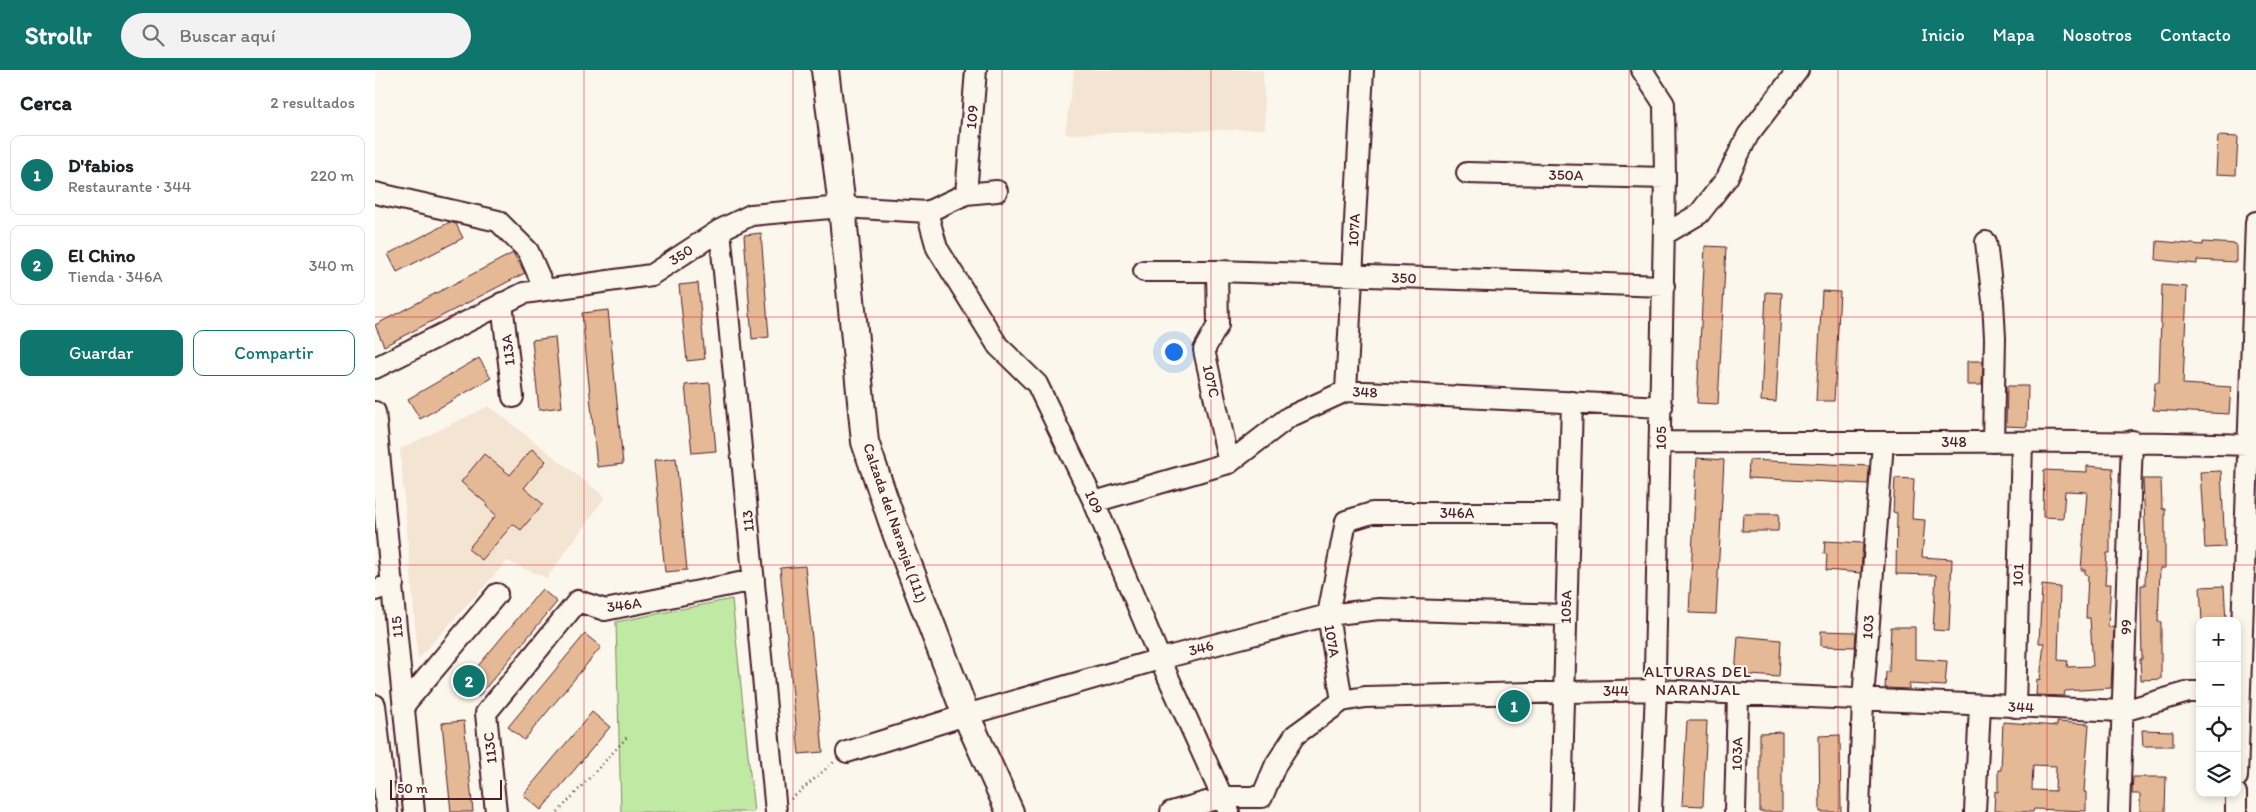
<!DOCTYPE html>
<html lang="es">
<head>
<meta charset="utf-8">
<style>
  :root { --surface:#fff; --page:#f2f2f2; --text:#202124; --muted:#757577; --line:#e0e0e0; --accent:#0f766e }
  body { margin:0; font-family:Itim,sans-serif; background:var(--page); color:var(--text) }
  .controls { position:absolute; right:15px; bottom:15px; display:grid; overflow:hidden; border-radius:10px; box-shadow:0 2px 8px #0003 }
  .controls button { width:45px; height:45px; display:grid; place-items:center; padding:0; border:0; border-bottom:1px solid var(--line); background:var(--surface); color:var(--text); font:25px sans-serif }
  .scale { position:absolute; left:15px; bottom:12px; width:112px; box-sizing:border-box; padding-left:5px; border:2px solid #4a1f2b; border-top:0; font-size:14px; line-height:18px; white-space:nowrap; color:#4a1f2b; -webkit-text-stroke:4px #fbf7ec; paint-order:stroke }
  .you { position:absolute; left:798px; top:281px; width:18px; height:18px; margin:-12px; border:4px solid #fff; border-radius:50%; background:#1a73e8; box-shadow:0 0 0 8px #1a73e833 }
  .badge { display:grid; place-items:center; width:32px; height:32px; border-radius:50%; background:var(--accent); color:#fff; font-size:16px; font-weight:700 }
  .pin { position:absolute; translate:-50% -50%; border:2px solid #fff; box-shadow:0 1px 5px #0006 }
  .list { margin:0; padding:0; list-style:none }
  h2 { display:flex; justify-content:space-between; align-items:center; height:65px; margin:0; padding:0 20px; font-size:21px }
  h2 small { font-size:16px; font-weight:400; color:var(--muted) }
  .list li { display:grid; grid-template-columns:32px 1fr auto; gap:15px; align-items:center; box-sizing:border-box; height:80px; margin:0 10px 10px; padding:0 10px; border:1px solid var(--line); border-radius:10px }
  .list b { display:block; font-size:19px; white-space:nowrap }
  .list p { margin:0; font-size:16px; white-space:nowrap; color:var(--muted) }
  .list em { font-size:16px; font-style:normal; color:var(--muted) }
  .actions { display:flex; gap:10px; padding:15px 20px }
  .actions a { flex:1; padding:11px 0; border:1px solid var(--accent); border-radius:10px; text-align:center; font-size:18px; color:var(--accent) }
  .actions .main { background:var(--accent); color:#fff }
  .icon { flex:none; width:28px; height:28px; fill:none; stroke:currentColor; stroke-width:2; stroke-linecap:round; stroke-linejoin:round }
  .map { position:relative; flex:none; width:1881px; height:742px; overflow:hidden }
  header { display:flex; align-items:center; gap:30px; box-sizing:border-box; height:70px; padding:0 25px; background:var(--accent); color:#fff }
  header strong { font-size:24px }
  nav { display:flex; gap:28px; margin-inline-start:auto; font-size:18px }
  .search { width:350px; height:45px; background:var(--page); display:flex; align-items:center; gap:12px; box-sizing:border-box; padding:0 18px; border-radius:28px; color:var(--muted); font-size:19px }
  main { display:flex }
  aside { flex:1; background:var(--surface) }
  .map>svg:first-child { display:block }
  .built { fill:#f4e4d2 }
  .green { fill:#c0e9a4; stroke:#858468 }
  .building { fill:#e5b896; stroke:#4a1f2b; fill-rule:evenodd }
  .lines { fill:none; stroke-linecap:round; stroke-linejoin:round }
  .minor-casing { stroke:#4a1f2b; stroke-width:24 }
  .major-casing { stroke:#4a1f2b; stroke-width:30 }
  .path { stroke:#4a1f2b; stroke-width:2.5; stroke-dasharray:1 4; stroke-linecap:butt }
  .minor { stroke:#fbf7ec; stroke-width:20 }
  .major { stroke:#fbf7ec; stroke-width:26 }
  .grid { fill:none; stroke:#d62828; stroke-width:1; stroke-opacity:0.55 }
  .labels { text-anchor:middle; stroke-width:4; stroke-linejoin:round; paint-order:stroke }
  .street-label { font-size:15px; fill:#4a1f2b; stroke:#fbf7ec }
  .neighbourhood-label { font-size:16px; letter-spacing:1px; fill:#4a1f2b; stroke:#fbf7ec }
</style>
</head>
<body>
<header>
<strong>Strollr</strong>
<div class="search"><svg class="icon" aria-label="search" viewBox="0 0 24 24"><circle cx="10" cy="10" r="6"/><path d="M15 15l6 6"/></svg>Buscar aquí</div>
<nav><a>Inicio</a><a>Mapa</a><a>Nosotros</a><a>Contacto</a></nav>
</header>
<main>
<aside>
<h2>Cerca<small>2 resultados</small></h2>
<ul class="list">
<li><span class="badge">1</span><div><b>D'fabios</b><p>Restaurante · 344</p></div><em>220 m</em></li>
<li><span class="badge">2</span><div><b>El Chino</b><p>Tienda · 346A</p></div><em>340 m</em></li>
</ul>
<div class="actions"><a class="main">Guardar</a><a>Compartir</a></div>
</aside>
<div class="map">
<svg width="1881" height="742" viewBox="0 0 1881 742">
  <rect width="100%" height="100%" fill="#fbf7ec"/>
  <filter id="ink" filterUnits="userSpaceOnUse"><feTurbulence type="fractalNoise" baseFrequency=".02" numOctaves="2"/><feDisplacementMap in="SourceGraphic" scale="10" xChannelSelector="R" yChannelSelector="G"/><feConvolveMatrix kernelMatrix="1 2 1 2 8 2 1 2 1" color-interpolation-filters="sRGB"/></filter>
  <g filter="url(#ink)">
    <!-- built -->
    <path class="built" d="M699,0H888L890,59L690,64Z
      M114,336L230,427L172,508L132,491L43,589L25,379Z"/>
    <!-- green -->
    <path class="green" d="M357,529L379,742H246L241,552Z"/>
    <!-- building -->
    <path class="building" d="M1843,66L1863,67L1861,105L1841,104Z
      M75,152L81,154L88,168L22,202L13,184Z
      M386,163L394,267L377,269L369,165Z
      M1782,171L1828,175V172L1861,174V192L1822,190V194L1781,190Z
      M1330,176L1351,177L1343,334L1322,333Z
      M138,183L150,203L9,276L0,255Z
      M323,213L330,289L312,291L304,215Z
      M1787,215L1812,217L1808,314L1856,317L1854,344L1778,340L1780,312H1784Z
      M1447,221L1465,222L1459,331H1441Z
      M1391,222L1407,223L1401,332L1386,331Z
      M233,240L248,394L222,397L207,243Z
      M180,267L187,337L164,340L157,270Z
      M104,288L116,308L45,349L33,329Z
      M1592,291H1608L1607,315H1592Z
      M335,313L341,381L317,383L310,315Z
      M1632,316H1653L1652,357L1631,356Z
      M157,379L171,391L149,418L168,434L146,460L138,454L107,490L93,479L121,445L111,436L112,434L86,412L109,384L135,405Z
      M301,388L312,500L290,502L279,391Z
      M1322,388L1349,390L1341,544L1314,543Z
      M1374,390L1494,396L1493,414L1373,408Z
      M1712,396L1738,398L1735,446V483H1732L1730,514H1736L1733,557L1739,556L1736,618L1690,621L1689,626L1661,625L1662,609L1665,610L1669,573H1664L1667,515L1685,517L1683,590L1693,591L1692,597L1718,596L1715,548H1711L1713,505L1710,504V500H1706L1712,422L1690,421L1688,448L1668,447L1669,400L1712,402Z
      M1846,401L1850,477L1830,478L1825,402Z
      M1520,408L1539,409L1537,449L1550,450L1547,487L1577,489L1574,561L1558,560L1561,505L1521,504L1522,443L1518,442Z
      M1768,409H1786L1787,439H1790V498H1785L1783,552H1786V609L1766,610L1765,589H1767L1766,538V515H1770L1771,478Z
      M1368,444H1404L1403,461H1367Z
      M1450,471L1488,473L1486,503L1451,500L1452,484H1449Z
      M430,496L448,682L424,684L405,498Z
      M1849,516L1851,551H1827L1825,517Z
      M167,519L182,532L103,627L88,614Z
      M1516,557H1540V589L1572,591L1570,616L1534,614V619L1510,618L1511,602H1514Z
      M1446,561L1481,562L1480,577L1446,576Z
      M210,564L226,577L149,670L133,657Z
      M1363,566L1406,570L1404,607L1360,604Z
      M217,642L235,657L166,740L148,725Z
      M89,651L98,742H76L67,653Z
      M1312,651H1332L1328,736L1307,735Z
      M1628,652L1682,656V652L1714,654L1709,722H1711V741L1659,739L1658,742L1619,741L1620,721L1623,722V700H1626ZM1658,695L1681,696L1680,721L1657,720Z
      M1767,660L1798,661V676H1768Z
      M1407,662V742H1385V663Z
      M1465,665L1466,742H1445L1444,666Z
      M1758,707H1791L1790,742H1765V724H1757Z"/>
    <g class="lines">
      <defs>
        <path id="minor" d="M1267,0L1289,34L1290,108L1280,601L1281,620L1276,742
          M1092,103L1290,108
          M0,123L123,151L153,181L170,220
          M591,124L601,0
          M552,142L562,178L623,276L662,314L719,432L785,589L854,742
          M345,160L401,742
          M1290,164L1324,144L1352,108L1373,65L1423,0
          M1611,172L1618,231L1620,268L1618,372
          M769,201H842L1289,216
          M842,201L843,255L829,280L854,393
          M127,233L138,327
          M0,298L149,223L276,205L345,160L376,145L467,137L552,142L591,124L622,121
          M971,321L988,0
          M0,342L39,742
          M1286,372C1481,373 1677,369 1872,375
          M719,432L854,393L914,347L971,321L1287,337
          M0,520L18,514
          M967,631L953,545L971,451L997,443H1194
          M0,635L12,742
          M29,635L122,524
          M1640,637L1647,372
          M472,682L591,645L785,589L953,545L1004,539L1191,545
          M1862,707L1881,152
          M121,742L111,643L203,531L230,540L379,510
          M796,742L849,727H887L901,694L920,665L967,631L990,627L1281,620L1748,641L1814,622H1825
          M1186,742L1197,332
          M1360,742L1363,625
          M1484,742L1488,629L1508,373
          M1600,742L1605,635
          M1744,742L1757,371
          M1861,742V723"/>
        <path id="major" d="M450,0L467,137L490,372L521,463L591,645L635,742"/>
      </defs>
      <!-- minor casing -->
      <use href="#minor" class="minor-casing"/>
      <!-- major casing -->
      <use href="#major" class="major-casing"/>
      <!-- path -->
      <path class="path" d="M416,729L459,692
        M183,742L254,665"/>
      <!-- minor -->
      <use href="#minor" class="minor"/>
      <!-- major -->
      <use href="#major" class="major"/>
    </g>
  </g>
  <!-- grid -->
  <path class="grid" d="M209,0V742M418,0V742M627,0V742M836,0V742M1045,0V742M1254,0V742M1463,0V742M1672,0V742M0,247H1881M0,495H1881"/>
  <g class="labels">
    <!-- street labels -->
    <g class="street-label">
      <text transform="translate(597 47) rotate(-85)" y="5">109</text>
      <text transform="translate(1191 105) rotate(1)" y="5">350A</text>
      <text transform="translate(979 160) rotate(-87)" y="5">107A</text>
      <text transform="translate(306 185) rotate(-33)" y="5">350</text>
      <text transform="translate(1029 208) rotate(2)" y="5">350</text>
      <text transform="translate(133 280) rotate(-96)" y="5">113A</text>
      <text transform="translate(836 311) rotate(77)" y="5">107C</text>
      <text transform="translate(990 322) rotate(2)" y="5">348</text>
      <text transform="translate(1286 368) rotate(-89)" y="5">105</text>
      <text x="1579" y="377">348</text>
      <text transform="translate(719 432) rotate(66)" y="5">109</text>
      <text x="1082" y="448">346A</text>
      <text transform="translate(373 451) rotate(-95)" y="5">113</text>
      <text transform="translate(520 453) rotate(71)" y="5">Calzada del Naranjal (111)</text>
      <text transform="translate(1643 505) rotate(-88)" y="5">101</text>
      <text transform="translate(249 535) rotate(-8)" y="5">346A</text>
      <text transform="translate(1191 537) rotate(-89)" y="5">105A</text>
      <text transform="translate(22 557) rotate(-95)" y="5">115</text>
      <text transform="translate(1493 557) rotate(-86)" y="5">103</text>
      <text transform="translate(1751 557) rotate(-88)" y="5">99</text>
      <text transform="translate(957 571) rotate(80)" y="5">107A</text>
      <text transform="translate(826 578) rotate(-15)" y="5">346</text>
      <text x="1241" y="626">344</text>
      <text transform="translate(1646 637) rotate(2)" y="5">344</text>
      <text transform="translate(115 678) rotate(-96)" y="5">113C</text>
      <text transform="translate(1362 684) rotate(-89)" y="5">103A</text>
    </g>
    <!-- neighbourhood labels -->
    <g class="neighbourhood-label">
      <text x="1323" y="607">ALTURAS DEL<tspan x="1323" dy="18">NARANJAL</tspan></text>
    </g>
  </g>
</svg>
<div class="controls">
<button>+</button>
<button>−</button>
<button><svg class="icon" aria-label="locate" viewBox="0 0 24 24"><circle cx="12" cy="12" r="6"/><path d="M12 2v4M12 18v4M2 12h4M18 12h4"/></svg></button>
<button><svg class="icon" aria-label="layers" viewBox="0 0 24 24"><path d="M12 4l9 5-9 5-9-5zM3 14l9 5 9-5"/></svg></button>
</div>
<div class="scale">50 m</div>
<div class="you"></div>
<div class="pin badge" style="left:1139px;top:636px">1</div>
<div class="pin badge" style="left:94px;top:611px">2</div>
</div>
</main>
</body>
</html>
